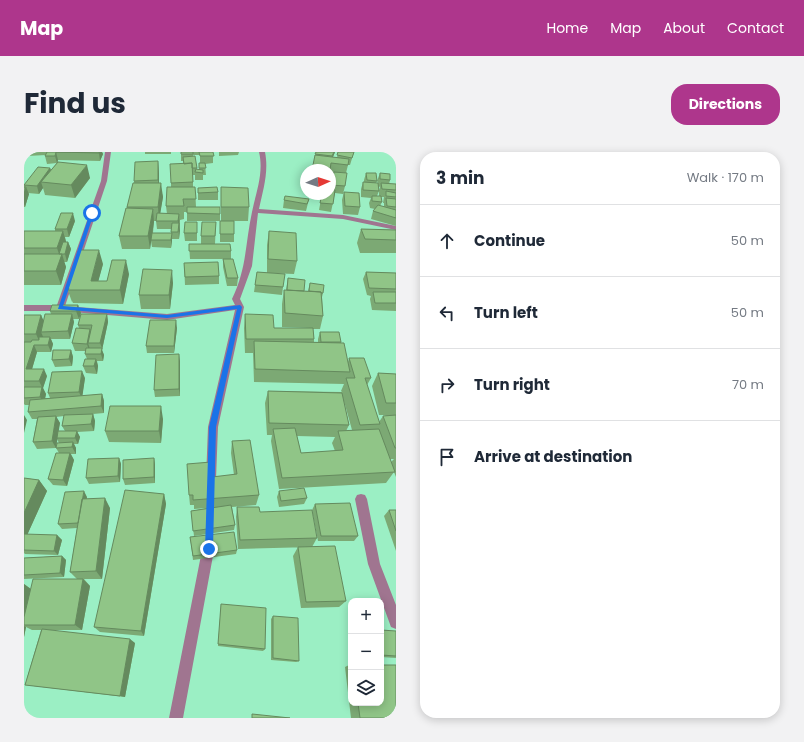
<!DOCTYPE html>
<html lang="en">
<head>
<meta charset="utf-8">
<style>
  :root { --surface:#fff; --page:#f2f2f3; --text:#1f2937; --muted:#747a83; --line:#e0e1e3; --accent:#ae368c }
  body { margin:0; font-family:Poppins,sans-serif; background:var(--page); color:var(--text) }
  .controls { position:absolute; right:12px; bottom:12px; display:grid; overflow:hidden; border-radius:8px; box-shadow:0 2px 10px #0003 }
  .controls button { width:36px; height:36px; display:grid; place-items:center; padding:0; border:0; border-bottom:1px solid var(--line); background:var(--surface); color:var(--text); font:20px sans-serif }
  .compass { position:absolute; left:276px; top:12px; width:36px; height:36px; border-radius:50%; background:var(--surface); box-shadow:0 2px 10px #0003; rotate:87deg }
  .stop { position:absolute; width:12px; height:12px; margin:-9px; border:3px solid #1a73e8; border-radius:50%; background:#fff }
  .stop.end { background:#1a73e8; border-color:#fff; box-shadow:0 1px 4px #0008 }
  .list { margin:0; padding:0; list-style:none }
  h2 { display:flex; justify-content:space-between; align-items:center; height:52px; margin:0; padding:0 16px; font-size:17px }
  h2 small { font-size:13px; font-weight:400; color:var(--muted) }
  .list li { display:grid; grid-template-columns:26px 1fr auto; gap:12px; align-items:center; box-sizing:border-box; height:72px; padding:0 16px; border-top:1px solid var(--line) }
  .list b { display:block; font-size:15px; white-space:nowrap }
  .list em { font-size:13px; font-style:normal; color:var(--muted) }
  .icon { flex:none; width:22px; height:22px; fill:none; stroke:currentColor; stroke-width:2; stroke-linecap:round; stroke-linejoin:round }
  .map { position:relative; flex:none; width:372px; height:566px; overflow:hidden; border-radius:16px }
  header { display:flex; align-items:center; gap:24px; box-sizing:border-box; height:56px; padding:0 20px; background:var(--accent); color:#fff }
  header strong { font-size:19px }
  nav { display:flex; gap:22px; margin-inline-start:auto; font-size:14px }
  .intro { display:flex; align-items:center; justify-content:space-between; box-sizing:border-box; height:96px; padding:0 24px }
  h1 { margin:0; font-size:28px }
  .button { padding:10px 18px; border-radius:16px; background:var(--accent); color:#fff; font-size:14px; font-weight:700 }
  main { display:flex; gap:24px; padding:0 24px }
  aside { flex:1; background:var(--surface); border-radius:16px; box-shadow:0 2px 10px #0003 }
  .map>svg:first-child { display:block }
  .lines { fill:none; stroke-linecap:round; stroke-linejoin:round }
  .street { fill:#a07590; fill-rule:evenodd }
  .wall { fill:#7ca974; fill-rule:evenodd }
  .shaded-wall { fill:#658a5e }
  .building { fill:#90c587; stroke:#658a5e }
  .route { fill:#1a73e8 }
</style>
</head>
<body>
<header>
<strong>Map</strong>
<nav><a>Home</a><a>Map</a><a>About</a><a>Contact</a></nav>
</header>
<div class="intro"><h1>Find us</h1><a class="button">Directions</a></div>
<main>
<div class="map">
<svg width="372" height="566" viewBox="0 0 372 566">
  <rect width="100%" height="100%" fill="#9befc4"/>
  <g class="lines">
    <!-- street -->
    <path class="street" d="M81,0H87L83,29L41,154L143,162L211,153L208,147C223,116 221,92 228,60C232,40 240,21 235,0H241C245,20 239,38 235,57L319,63L372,74V78L319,67L234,61L228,114L216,147L220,155L194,275L192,327L191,330L187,332L183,330L182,327L184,275L211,158L143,168L36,159H0V153H33L77,29Z
      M337,342L341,343L343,347L356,412L372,453V477L367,475L344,412L331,347L333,343Z
      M185,387L189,389L191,393L159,566H145L179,393L181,389Z"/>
  </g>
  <!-- wall -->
  <path class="wall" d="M2,0H78L79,2L76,9L34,8V10L66,26L51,46L21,43L19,36L15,42L4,41L5,42L1,55H0V33L26,16L27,18L33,11L23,12L21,4L22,3L3,4Z
    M121,0H147V2H121Z
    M157,0H189V11L181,12L182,23H179V28H171V23H169V35H171L172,55H196V69L210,82V90H196V69H163V60H160V67L156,68L155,87H148L147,96L128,95L127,89L126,97H98L95,84L103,56V55L110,31V29L134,9L135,22V31L139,45L136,61L143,62L142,54L147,35V31L159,12V9H157ZM169,3H176V11H175V17H173ZM130,69H132L133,77H147V81H129Z
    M195,0H215L214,3L195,4Z
    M292,0H311L309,5L313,6L314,0H330L326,13H324L322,21L321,34L319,42L311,41L307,60L295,58L298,42H306V36L309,25L306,24V18H288Z
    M342,21L353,29L352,31H354L353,29L356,21L366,28L365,32H372V74L347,67L349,59L351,57L346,56L345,51L347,46L337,45V37L339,30H340V28ZM354,34L356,35L355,39V44H353L355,39ZM357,45H360L359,51H360V55L356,54L358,50Z
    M197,35L225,55L224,69H197Z
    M174,36L194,40V48H174Z
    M320,40L336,55L334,63L319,62L318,48Z
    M285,47L282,59L259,56L260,48Z
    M51,69L45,85H41L42,90H44L47,97L43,110H40L42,115L37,133H0V79H31V77Z
    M173,70V89H161L160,81Z
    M192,70L191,92L207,99V107H166L165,92H177V84Z
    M337,77L372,78V101H336L333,91Z
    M245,79L273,109L270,122L244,121L259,135L258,143L230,140L233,120L243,121V93Z
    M199,107L214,126L213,134H203L199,115Z
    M160,111L195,124V132L161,133Z
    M79,112L74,129H83L105,122L99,152L49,151L48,149V150L43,136Z
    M342,120L372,121V159L348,158L346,147L347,144L343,143L339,127Z
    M264,126L280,139H284L286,131L299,141L298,145L299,164L296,177H289L290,187V190H294V187L296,180L317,190L324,210L325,206L347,226L343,233L355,270L359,264L363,263H355L348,234L354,221L372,222V325L370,320L362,331L255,337L247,289L248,283H243L241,251L244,239L318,240L317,239L320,232L230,230L229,201H221L220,176L221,162L250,176H286L258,175V152L260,138H262ZM320,249L328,278L322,279L325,273ZM273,284L311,285L308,291L311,299L277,301ZM366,307H370L367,310Z
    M149,131L146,157H117L115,143Z
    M54,153L57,161L55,167H49L50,170L46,187H27L29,192L27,200H13L8,217L23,224L19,236L22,242L21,246H26L24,241L61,226L58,244L78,242L80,249V261L69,262L71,269L70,279L53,280L56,285L54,292H50L52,296V302H47L50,308L43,334L29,333L24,327L35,301L32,296L35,291L33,287L32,296L13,297L9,290L13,267H8L4,260L5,253H1L0,252V163H17L19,169L27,162L26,159ZM40,264L38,274L41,279H34L36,271L32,265Z
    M83,162L84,170L78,198L80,203L79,209H73L74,214L73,222L62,221L59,214L63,207L61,202L62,199H51L48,191L55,176L54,173Z
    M153,176L150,201H123L122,194Z
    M47,198L49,205L48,214L31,215L28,208Z
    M156,209V244L131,245L130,238Z
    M139,267L137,291L85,290L81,279Z
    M208,289L235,343L232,353L208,355L211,373L210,378L170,384L167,359L183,356L170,357V353H166L165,343L188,325L210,323L207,301Z
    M95,306L97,312L96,330L65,332L62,326Z
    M130,306L131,313V331L101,333L99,327Z
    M0,326L15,328L23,339L3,383H33L38,388L34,403L1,402L0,401Z
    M255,339L283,346L280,352L255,355L253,345Z
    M140,342L142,352L120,484L76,480L70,475Z
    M63,345V347L86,356L78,427H60L66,434L58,478H24L111,491L101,545L1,533L17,478H8L2,475L0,485V432L7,437L53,427L46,420L53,376L38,377L34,372Z
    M291,352L334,384L330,389H294L288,358Z
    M213,355L236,360L293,386L288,395L214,397L212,365Z
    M365,358H372V399L360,364Z
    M166,385L213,398L212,402L169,408Z
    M274,395L322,449L315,455L277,456L269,404Z
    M38,404L42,408L40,425L0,427V406Z
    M197,452L241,497L239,499L194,494Z
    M249,464L275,509L272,510L247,508V467Z
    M327,478V499L324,479Z
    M357,478L372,504V506L357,505Z
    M327,512V551H357L372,566H327L321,515Z"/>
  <!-- shaded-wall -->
  <path class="shaded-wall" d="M32,0L34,8L33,11L31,4Z
    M75,0H78L79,2L76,9L75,1Z
    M310,0H311L306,12L308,4Z
    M134,9L135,22V42L134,28Z
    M63,13L66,26L51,46L47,33Z
    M26,16L29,23L17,30L19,36L15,42L13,34Z
    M137,31L139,45L135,69L134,55Z
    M2,35L5,42L1,55L0,52V42Z
    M129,57L130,70L126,97L124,84Z
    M49,61L51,69L45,85L43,77Z
    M155,62L156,79L155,87L154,69Z
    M39,79L43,93L38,102L42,115L37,133L32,119L35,102L33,96Z
    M148,81V89L147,96V88Z
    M44,90L47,97L43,110L41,102Z
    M75,98L79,112L72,138L67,129Z
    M102,108L105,122L99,152L96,138Z
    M148,118L149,131L146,157L145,143Z
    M54,153L57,161L55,167L52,159Z
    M48,162L50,170L46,187L44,179Z
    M83,162L84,170L78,198L80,203L79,209L77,202L78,196L76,191Z
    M17,163L23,176L17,180L20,187L17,193L12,182Z
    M152,168L153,176L150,201V194Z
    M66,177L69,184L64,191L66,197L65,199L63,192Z
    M26,185L29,192L27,200L24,193Z
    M10,193L13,200L6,224L2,217Z
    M47,198L49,205L48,214L45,207Z
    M155,202L156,209V244L155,237Z
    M72,207L74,214L73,222L70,214Z
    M20,217L23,224L19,236L22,242L20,252L16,245L18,235L15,229Z
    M58,219L61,226L58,247L55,240Z
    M78,242L80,249V261L77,254Z
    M137,254L139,267L137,291L135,279Z
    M69,262L71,269L70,279L67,272Z
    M0,263L3,268L0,281Z
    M32,264L36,271L32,296L28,289Z
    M53,279L56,285L54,292L51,286Z
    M49,290L52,296V302L48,295Z
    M46,301L50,308L43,334L39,328Z
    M95,306L97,312L96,330L94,324Z
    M130,306L131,313V331L130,325Z
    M15,328L23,339L0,390V361Z
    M60,339L63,345L57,376L54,371Z
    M140,342L142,352L120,484L117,479Z
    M81,346L86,356L78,427L72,419Z
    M33,383L38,388L34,403L30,399Z
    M38,404L42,408L40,425L36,421Z
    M59,427L66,434L58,478L51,473Z
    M0,432L8,438L0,473Z
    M0,474L2,475L0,485Z
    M106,487L111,491L101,545L96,544Z"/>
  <!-- building -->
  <path class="building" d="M23,0H75V1L32,0L31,4H21Z
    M157,0H169V2H157Z
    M175,0H189L190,4H176Z
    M292,0H310L308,4L291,2Z
    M314,0H330L328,6L313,3Z
    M291,3L325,7L324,13L307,11L306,18H288Z
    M171,4L173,16H168V11L160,12L159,5Z
    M134,9V28L110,29L111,10Z
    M34,10L63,13L47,33L17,30Z
    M168,11L169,30L147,31L146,12Z
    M175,11H181L182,16H175Z
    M14,15L26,16L13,34L0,33Z
    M172,17L179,18V21L171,20Z
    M310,20L323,21L321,34L307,33Z
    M342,21H352L353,29L343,28Z
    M356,21L366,22V28L356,27Z
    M339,30L354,31L355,39L339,38Z
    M109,31H137L134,55H103Z
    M357,31L372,32V38L358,37Z
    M0,35H2L0,42Z
    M143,35H171L172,47H159L160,54H142Z
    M193,35L194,40L174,41V36Z
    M197,35L224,36L225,55H197Z
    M306,37L311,38L309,52L296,51L298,42H306Z
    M362,39L372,41V45L362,44Z
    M320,40L335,41L336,55L321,54Z
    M261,44L285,47L283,52L260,48Z
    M348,44H357L358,50L348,49Z
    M362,46L372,47V55L363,54Z
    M354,53L372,58V66L349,59Z
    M163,55H196V62L163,61Z
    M102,56L129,57L124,84H95Z
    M37,61H49L43,77H31Z
    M133,61L155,62L154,69H132Z
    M196,69H210V82H196Z
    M161,70H173V81H160Z
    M178,70H192L191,84H177Z
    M148,71H155L154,80H147Z
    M337,77L372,78V88L341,87Z
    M0,79H39L33,96H0Z
    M245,79L272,81L273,109L244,107Z
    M128,81H148L147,88H127Z
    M39,90H44L41,102H35Z
    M165,92H206L207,99H165Z
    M55,98H75L67,129H83L88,108H102L96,138H44L45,136H43Z
    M0,102H38L32,119H0Z
    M199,107H209L214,126H203Z
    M194,110L195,124L161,125L160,111Z
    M119,117L148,118L145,143H115Z
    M233,120L261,122L259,135L231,133Z
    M342,120L372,121V137L345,136Z
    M264,126L281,128L280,139L263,138Z
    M286,131L300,133L299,141H297V140L285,139Z
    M260,138L297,140L299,164L261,161Z
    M349,140H372V151H351Z
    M28,153H54L52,159H26Z
    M21,162H48L44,179L17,180Z
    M57,162H83L76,191H64L68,173H54Z
    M221,162L249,163L250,176H289L290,187H222Z
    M0,163H17L12,182H0Z
    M126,168H152L150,194H122Z
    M52,176L66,177L63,192L48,191Z
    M296,180H315L317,190H297Z
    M15,185H26L24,193H10L2,217H20L15,229H0V190H7L8,188H15Z
    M230,189L320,191L326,220L231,217Z
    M62,196H78L77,202H61Z
    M29,198H47L45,207L28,208Z
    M155,202V237L130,238L132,203Z
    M325,206H340L347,226H341L356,272L336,273L322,226H331Z
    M61,207H72L70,214H59Z
    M58,219L55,240L24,241L28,220Z
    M354,221L372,222V251H362Z
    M0,235H18L16,245L0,246Z
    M244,239L318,241L325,273L245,271Z
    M78,242L77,254L4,260L6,248Z
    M86,254H137L135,279H81Z
    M69,262L67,272L38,274L40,263Z
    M372,263V296H371L359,264Z
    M32,264L28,289L9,290L14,265Z
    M271,276L277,301L319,298L314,279L355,277L371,320L258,326L249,277Z
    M34,279H53L51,286H33Z
    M226,288L235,343L169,348V343H165L163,312L187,310L188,325L213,322L208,289Z
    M49,290L48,295L32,296L33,291Z
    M32,301H46L39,328L24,327Z
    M95,306L94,324L62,326L64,307Z
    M130,306V325L99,327V308Z
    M0,326L15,328L0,361Z
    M280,336L283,346L257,349L255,339Z
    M101,338L140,342L117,479L70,475Z
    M60,339L54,371L34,372L41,340Z
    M81,346L72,419L46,420L58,347Z
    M326,351L334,384H297L291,352Z
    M207,353L211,373L169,379L167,359Z
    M213,355H235L236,360L288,358L293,386L216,388Z
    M365,358H372V379Z
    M210,380L213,398L169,404L166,385Z
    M0,382L33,383L30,399L0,398Z
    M311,394L322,449L282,450L274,395Z
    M38,404L36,421L0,423V406Z
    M9,427H59L51,473H0V465Z
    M197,452L242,456L241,497L194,492Z
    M249,464L274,466L275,509L249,506Z
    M18,477L106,487L96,544L1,533Z
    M357,478L372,479V504L357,503Z
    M357,513H372V566H336L334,551H357Z
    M228,562L266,566H228Z"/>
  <!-- route -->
  <path class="route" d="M68,59L70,61L39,154L143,163L216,153L218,155L192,275L189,397L185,401L181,397L185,275L213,157L143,166L34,157L66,61Z"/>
</svg>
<div class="controls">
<button>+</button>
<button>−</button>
<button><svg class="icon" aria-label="layers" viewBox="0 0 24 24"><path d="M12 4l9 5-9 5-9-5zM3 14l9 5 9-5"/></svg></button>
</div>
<svg class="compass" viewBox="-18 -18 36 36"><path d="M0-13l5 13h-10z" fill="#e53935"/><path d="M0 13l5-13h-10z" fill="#747a83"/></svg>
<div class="stop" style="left:68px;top:61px"></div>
<div class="stop end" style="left:185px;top:397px"></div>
</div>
<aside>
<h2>3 min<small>Walk · 170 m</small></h2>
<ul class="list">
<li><svg class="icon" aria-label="ahead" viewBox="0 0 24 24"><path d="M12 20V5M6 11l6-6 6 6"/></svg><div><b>Continue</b></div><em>50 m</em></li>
<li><svg class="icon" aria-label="left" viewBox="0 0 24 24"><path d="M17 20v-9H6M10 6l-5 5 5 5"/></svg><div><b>Turn left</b></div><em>50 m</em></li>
<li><svg class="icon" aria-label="right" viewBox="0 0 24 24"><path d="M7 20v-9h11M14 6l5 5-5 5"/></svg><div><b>Turn right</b></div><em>70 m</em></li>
<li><svg class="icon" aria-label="arrive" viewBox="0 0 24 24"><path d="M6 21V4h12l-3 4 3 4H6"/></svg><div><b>Arrive at destination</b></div></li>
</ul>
</aside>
</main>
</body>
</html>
